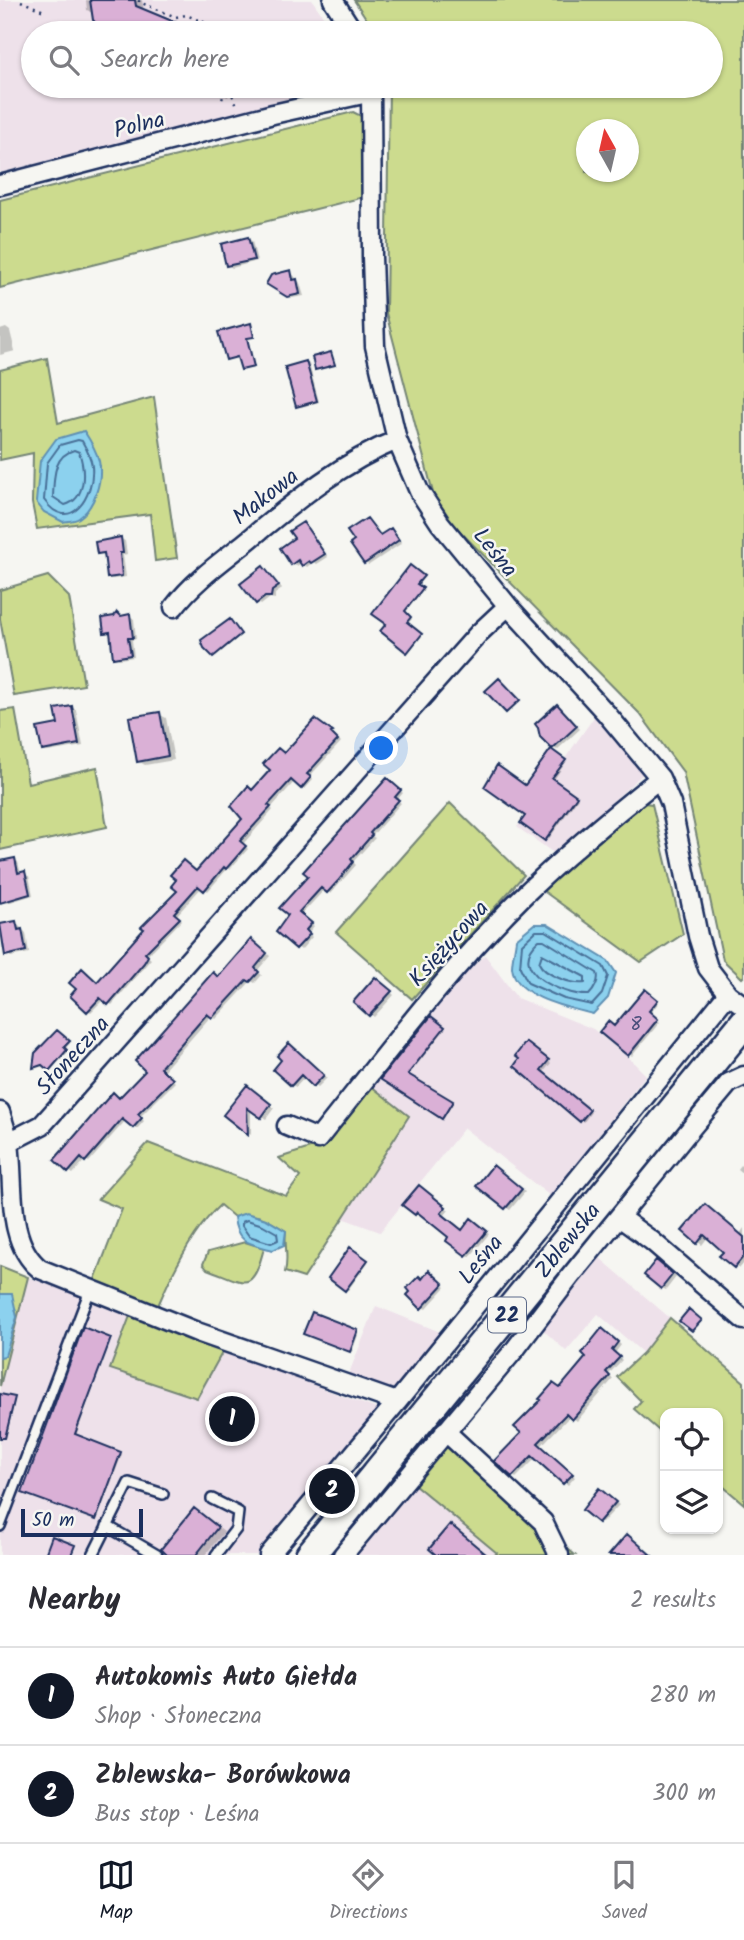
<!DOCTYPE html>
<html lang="en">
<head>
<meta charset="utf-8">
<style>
  :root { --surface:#fff; --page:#f7f7f7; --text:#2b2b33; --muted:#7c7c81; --line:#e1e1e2; --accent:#111827 }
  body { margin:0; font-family:Kalam,sans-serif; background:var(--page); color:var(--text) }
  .controls { position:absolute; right:21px; bottom:21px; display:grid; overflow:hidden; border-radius:14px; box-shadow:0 2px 5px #0004 }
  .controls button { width:63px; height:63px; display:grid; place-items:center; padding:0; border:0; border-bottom:2px solid var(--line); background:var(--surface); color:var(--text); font:35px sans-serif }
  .compass { position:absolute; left:576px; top:119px; width:63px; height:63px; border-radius:50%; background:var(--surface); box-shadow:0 2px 5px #0004; rotate:352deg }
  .scale { position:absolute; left:21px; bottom:18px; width:122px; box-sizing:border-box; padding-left:7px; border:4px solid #1b2f5e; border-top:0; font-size:19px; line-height:24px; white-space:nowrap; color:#1b2f5e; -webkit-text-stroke:5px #f6f6f2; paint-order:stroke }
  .you { position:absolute; left:382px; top:749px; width:24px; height:24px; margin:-18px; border:5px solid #fff; border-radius:50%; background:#1a73e8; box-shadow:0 0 0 10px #1a73e833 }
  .badge { display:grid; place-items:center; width:46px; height:46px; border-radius:50%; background:var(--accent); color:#fff; font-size:23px; font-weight:700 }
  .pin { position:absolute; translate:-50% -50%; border:4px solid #fff; box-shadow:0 2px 7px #0006 }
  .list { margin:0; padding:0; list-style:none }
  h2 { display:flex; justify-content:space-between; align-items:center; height:91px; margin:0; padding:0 28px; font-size:30px }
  h2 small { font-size:23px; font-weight:400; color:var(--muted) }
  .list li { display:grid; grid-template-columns:46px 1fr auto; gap:21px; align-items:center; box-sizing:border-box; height:98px; padding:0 28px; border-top:2px solid var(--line) }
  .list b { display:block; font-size:26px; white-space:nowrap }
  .list p { margin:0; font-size:23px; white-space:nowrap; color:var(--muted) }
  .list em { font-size:23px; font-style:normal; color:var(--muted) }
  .icon { flex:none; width:38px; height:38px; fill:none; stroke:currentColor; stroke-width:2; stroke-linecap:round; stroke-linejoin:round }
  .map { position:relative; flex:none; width:744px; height:1555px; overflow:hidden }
  .search { position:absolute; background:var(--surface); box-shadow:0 2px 5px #0004; left:21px; right:21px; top:21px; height:77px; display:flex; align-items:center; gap:18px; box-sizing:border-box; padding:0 24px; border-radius:38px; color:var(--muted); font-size:26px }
  .sheet { height:287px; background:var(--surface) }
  nav { display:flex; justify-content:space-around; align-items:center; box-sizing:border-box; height:98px; border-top:2px solid var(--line); background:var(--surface); font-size:19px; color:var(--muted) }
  nav a { display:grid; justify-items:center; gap:4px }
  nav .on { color:var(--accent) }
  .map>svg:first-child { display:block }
  .built { fill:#eee1ea }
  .green { fill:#ccdb8e; stroke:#748576; stroke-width:2; fill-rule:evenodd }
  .water { fill:#8cd1ee; stroke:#5f90b4; stroke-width:2 }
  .shadow { fill:#0003 }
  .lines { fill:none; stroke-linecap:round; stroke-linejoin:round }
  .shore { stroke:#487098; stroke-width:2 }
  .building { fill:#dab0d6; stroke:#1b2f5e; stroke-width:2 }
  .service-casing { stroke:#1b2f5e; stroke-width:14 }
  .minor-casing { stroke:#1b2f5e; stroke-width:23 }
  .primary-casing { stroke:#1b2f5e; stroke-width:33 }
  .path { stroke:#1b2f5e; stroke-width:2.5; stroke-dasharray:2 5; stroke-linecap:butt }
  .service { stroke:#f6f6f2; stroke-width:9 }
  .minor { stroke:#f6f6f2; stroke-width:18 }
  .primary { stroke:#f6f6f2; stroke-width:28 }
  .labels { text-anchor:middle; stroke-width:5; stroke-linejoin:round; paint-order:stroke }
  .number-label { font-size:19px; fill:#4b4f7c }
  .shield { fill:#f6f6f2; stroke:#5d6b8a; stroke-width:2 }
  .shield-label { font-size:21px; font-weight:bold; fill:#1b2f5e }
  .street-label { font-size:23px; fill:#1b2f5e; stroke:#f6f6f2 }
</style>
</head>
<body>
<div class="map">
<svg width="744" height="1555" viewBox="0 0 744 1555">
  <rect width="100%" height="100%" fill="#f6f6f2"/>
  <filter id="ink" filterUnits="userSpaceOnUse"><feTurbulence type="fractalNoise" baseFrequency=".0143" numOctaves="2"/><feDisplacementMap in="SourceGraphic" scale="14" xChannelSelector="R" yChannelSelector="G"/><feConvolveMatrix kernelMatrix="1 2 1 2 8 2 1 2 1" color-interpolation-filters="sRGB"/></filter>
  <g filter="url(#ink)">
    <!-- built -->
    <path class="built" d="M0,0H312L335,33H33V86H344L0,173Z
      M594,717L645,772L555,854L517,827Z
      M485,955L517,998L593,1029L630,1059L646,1075L550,1196L464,1128L380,1232L342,1218L409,1116L371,1086L445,992Z
      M600,1258L670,1318L643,1353L598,1314L566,1351L542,1329Z
      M28,1277L377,1409L259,1555H0V1386Z
      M376,1306L440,1332L389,1394L347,1378Z
      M414,1484L497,1553L495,1555H356Z"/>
    <!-- green -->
    <path class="green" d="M354,0H744V976L742,978L723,960L683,772L640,714L437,508L386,313L389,86H711V33H376ZM586,130H628V172H586Z
      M353,112L363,117L364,197L0,288V200Z
      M47,358L58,423L154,397L177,558L155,561L150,514L37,529L32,503L33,453L0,460V370Z
      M48,576L69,597L84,685L14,696L0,619V590Z
      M15,709L28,783L97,767L107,827L0,850V711Z
      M450,803L524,875L412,999L336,932Z
      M644,803L652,804L683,934L641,962L542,890Z
      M371,1086L409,1116L304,1278L285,1272C289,1257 284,1246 286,1231C268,1220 256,1210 234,1217L220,1205C194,1229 171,1275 157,1308L94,1282L122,1209L98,1199L148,1143L286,1196L300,1177L279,1158L326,1143Z
      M245,1242L264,1248C252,1295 246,1283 207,1269L203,1264L208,1252Z
      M0,1266L28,1277L0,1386Z
      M130,1316L223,1351L197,1398L110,1369Z
      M670,1318L744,1382V1504L718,1482V1413H665V1436L634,1409L641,1401L617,1377L643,1353Z
      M447,1444L575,1555H495L497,1553L414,1484Z"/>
    <!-- water -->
    <path class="water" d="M84,431C90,440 96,450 99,461C103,479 95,507 79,518C75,521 68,521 63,522L44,512L36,502L40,461L56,439Z
      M534,924H547L608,961L616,973L608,998L593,1014C569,1008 515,998 512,967C512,959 515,948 516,939Z
      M246,1213L266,1219L286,1231L284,1245L273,1250C250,1244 236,1243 234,1217Z
      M0,1294H12L17,1317L5,1356L0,1357Z"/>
    <!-- shadow -->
    <path class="shadow" d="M86,0H142L144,12L199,33H106L95,19L94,14L87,10Z
      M201,86H232L228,97Z
      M248,239L252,241L257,261L232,268L228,265Z
      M291,272L300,283L304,296L292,298L269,284Z
      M250,325L255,337L248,339L255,367L243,370L239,357L227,359Z
      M6,328L10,331L15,351L0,355V330Z
      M306,362L309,364L319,402L301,407L298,406Z
      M367,520L381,536L391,530L402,543L369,565L365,563Z
      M303,524L307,527L328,557L317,564L313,562L307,567L302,562L297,566L293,563L297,539Z
      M121,539L125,541L127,554L123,555L126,577L113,579L109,577L106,555L98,553Z
      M411,567L424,577L418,585L423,590L405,613L412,619L407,624L422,636L409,652L382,630L388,623Z
      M263,568L282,589L275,594V599L270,598L261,605L257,602Z
      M130,616L134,619L136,639L132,640L134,657L119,659L115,656L112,634L106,632L122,617Z
      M231,622L241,635L216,656L214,655Z
      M557,706L580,729L557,750L553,748Z
      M72,708L76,710L83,746L47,752L43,750Z
      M159,714L166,718L174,760L145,765L138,761Z
      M324,726L341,742L310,776L313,780L305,789L295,781L271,808L273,810L243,844L248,849L230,869L228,868L208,891L202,887L177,915L182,920L147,956L151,959L112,1005L104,999L91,1012L88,1010L98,983L245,819L253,791L285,755Z
      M551,752L566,762L553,781L578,798L548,840L523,823L528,816L526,788Z
      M391,782L403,793L397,800L401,803L372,836L375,838L353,862L356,865L341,882L331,894L325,889L301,915L314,926L308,933L312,937L301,950L279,932Z
      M14,860L18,862L21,874L29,876L33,895L7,903L3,901L0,862Z
      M16,923L26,933L29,953L11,957L7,954Z
      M255,943L270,956L257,971L262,975L255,983L251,981L216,1019L211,1016L163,1071L175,1082L140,1117L144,1121L137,1129L126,1120L89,1162L85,1160L73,1174L69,1171L56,1160L148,1071L219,978Z
      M380,982L394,995L374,1017L356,1002Z
      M648,993L659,1002L650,1014L660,1022L632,1056L601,1032L615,1028Z
      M431,1018L445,1029L408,1076L453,1103L444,1118L383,1078Z
      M58,1032L70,1043L65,1049L68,1052L51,1070L44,1065L34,1067Z
      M529,1046L551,1063L543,1073L591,1112L584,1122L522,1059Z
      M293,1047L327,1078L318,1087L305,1077L296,1087L292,1085L284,1060Z
      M251,1091L274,1108L266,1119L251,1108V1135L226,1115Z
      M744,1161V1174L738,1169Z
      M497,1170L525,1192L510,1210L479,1186Z
      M423,1189L449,1210L444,1216L463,1232L474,1223L489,1234L470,1257L421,1213L419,1215L416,1214Z
      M744,1228V1263L739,1269L722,1256L726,1251L708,1237L702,1245L684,1231L740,1234Z
      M351,1249L368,1262L348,1290L330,1277Z
      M661,1264L676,1277L666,1290L662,1288Z
      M433,1275L446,1287L426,1309L422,1307L423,1280Z
      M313,1315L359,1332L352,1352L306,1334Z
      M606,1332L621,1345L615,1353L622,1360L608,1375L613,1379L577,1421L570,1416L541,1446L575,1477L568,1485L536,1458L516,1478L513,1476L561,1390Z
      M110,1339L76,1436L122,1454L97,1520L24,1492Z
      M0,1400H15L6,1439L0,1438Z
      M603,1492L619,1505L602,1523L599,1521Z
      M201,1514L224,1532L205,1555H170L163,1549Z"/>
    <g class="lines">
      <!-- shore -->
      <path class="shore" d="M78,440L82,441C86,448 91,457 92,466C95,495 70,536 44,500L47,463L60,445Z
        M74,450L79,452C85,469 87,499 65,505L53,497C54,478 53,456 74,450Z
        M536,931H546L603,966L608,976L602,994L592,1005L564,999L528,983L520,967L522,944Z
        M539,940H544L597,973C600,980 594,990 589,995C564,996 504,971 539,940Z
        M542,954L585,977V983C573,985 544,975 539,963Z
        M247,1220L263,1225L277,1233L278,1240L271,1243L249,1236L242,1226V1222Z"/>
    </g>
    <!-- building -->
    <path class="building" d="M90,0H135L136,6L201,33H104L93,20Z
      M248,237L254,260L226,266L221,244Z
      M291,270L293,280L297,279L300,294L287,297L266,284L271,275Z
      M251,323L254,337L247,338L254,367L241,370L237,357L226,360L218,332Z
      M331,352L335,365L315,370L312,357Z
      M306,361L317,401L296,407L285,367Z
      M367,518L380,535L391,528L399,540L364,564L350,544L354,541L347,531Z
      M303,522L325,554L311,563L309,561L302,566L298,560L291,565L280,548L294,538L289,531Z
      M121,537L123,553H120L122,576L107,578L104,553L97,554L95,542Z
      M410,565L424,576L417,584L423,588L405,611L411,617L407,622L422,634L407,653L380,631L386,624L372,614Z
      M263,566L279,586L272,591L271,597H265L256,604L240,584Z
      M117,612L121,616L130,614L133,638H128L131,655L113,658L110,632L104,633L102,618L114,616Z
      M230,619L241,634L213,657L204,648L201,640Z
      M499,678L520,700L506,713L485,691Z
      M557,704L577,726L552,749L540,737L538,728L535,724Z
      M72,706L79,744L42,751L37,728L58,724L55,709Z
      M160,712L168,756L137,762L129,717Z
      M315,719L333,732L331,733L338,740L307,774L311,777L301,789L291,780L268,805L271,807L240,841L246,846L226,869L224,867L204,891L198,886L174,913L180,918L145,953L148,956L144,963L108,1005L100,998L87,1012L70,996L76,989L69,983L82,968L97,982L144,929L141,927L177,891L171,886L176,880L170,875L183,860L196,871L242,819L231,806L248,786L252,790L270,770L263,764L278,748L284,753Z
      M551,749L566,760L552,778L577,796L545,841L520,823L525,816L484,787L497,765L525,785Z
      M387,778L401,790L395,797L399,800L370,833L372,835L351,859L353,862L338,881L327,893L321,888L299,912L312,923L306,930L310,934L296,949L276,932L288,915L279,908L308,876L303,872Z
      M15,858L18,873L25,871L30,894L0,903V861Z
      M16,921L18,930L22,929L26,951L5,956L0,924Z
      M251,939L267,953L255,968L259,972L250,982L247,980L212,1018L207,1014L160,1068L173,1079L138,1114L142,1118L133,1128L122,1119L85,1162L81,1158L68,1173L54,1160L113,1092L119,1098L145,1071L135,1061L213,972L218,977Z
      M375,977L392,991L369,1016L353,1002Z
      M645,989L658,1000L649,1011L658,1019L628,1056L599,1032L608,1021L614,1026Z
      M431,1016L445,1027L408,1074L453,1101L442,1119L380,1079Z
      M57,1030L70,1041L64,1047L67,1050L49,1071L42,1065L33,1068L35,1053Z
      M526,1042L549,1060L541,1070L590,1110L580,1122L514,1066L519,1059L515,1056Z
      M289,1043L324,1075L313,1087L301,1075L291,1086L273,1070L281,1060L277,1056Z
      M247,1085L271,1104L261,1118L247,1108L248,1135L223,1115Z
      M493,1165L522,1189L505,1209L476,1186Z
      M419,1185L446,1207L441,1213L462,1230L471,1218L487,1231L466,1256L446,1241L448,1237L417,1212L415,1215L402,1205Z
      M705,1204L744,1237V1256L734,1268L719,1256L723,1252L704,1235L697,1244L682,1231Z
      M350,1247L368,1260L345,1291L328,1278Z
      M656,1260L673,1274L661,1289L644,1275Z
      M429,1270L444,1284L421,1309L407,1295L410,1292L407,1288L419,1276L422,1279Z
      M689,1309L702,1320L692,1331L679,1321Z
      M312,1312L358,1330L350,1352L303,1334Z
      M83,1327L111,1338L75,1434L121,1452L96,1520L22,1493Z
      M602,1328L618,1342L612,1350L620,1357L606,1372L610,1376L572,1420L566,1414L538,1443L573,1474L563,1484L532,1456L512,1477L494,1461L521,1433L514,1427L541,1400L539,1399L553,1383L560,1388L586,1357L582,1353Z
      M0,1394L15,1397L5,1438H0Z
      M599,1488L616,1502L598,1523L582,1510Z
      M194,1508L218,1527L196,1555H167L161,1549Z
      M450,1524L487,1555H436L429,1549Z
      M627,1534L651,1555H609Z
      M52,1536L75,1545L71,1555H45Z"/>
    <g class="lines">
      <defs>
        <path id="service" d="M212,1499L238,1512L236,1529L216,1555
          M0,1526L90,1290
          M107,1526L157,1555
          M93,1555L129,1483L163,1494"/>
        <path id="minor" d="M333,0L354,33
          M371,86L372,257L375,346L397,440L419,491L440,523L508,606L606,713L660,778L671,804L698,936L708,968L728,994L744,1006
          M0,185L273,114L372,92
          M174,607C194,581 221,562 246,542C293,503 340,463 397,440
          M0,1112C3,1122 7,1133 9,1144C15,1183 5,1241 40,1269L197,1332L397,1402
          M287,1126L318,1139C383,1058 446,973 520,899C564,856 612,816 660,778
          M9,1142L42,1125L479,633L508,606
          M619,1217L652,1241L744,1320
          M445,1431L543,1522L559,1555
          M269,1555L397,1402L728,994
          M343,1555L516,1348L570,1277L693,1126L729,1083L744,1076"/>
        <path id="primary" d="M310,1555L744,1023"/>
      </defs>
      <!-- service casing -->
      <use href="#service" class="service-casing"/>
      <!-- minor casing -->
      <use href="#minor" class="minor-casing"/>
      <!-- primary casing -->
      <use href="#primary" class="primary-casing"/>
      <!-- path -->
      <path class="path" d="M139,0V2L176,17L186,15L231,33
        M21,1L46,12
        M226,92L234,97L237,106
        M222,99L229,86"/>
      <!-- service -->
      <use href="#service" class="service"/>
      <!-- minor -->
      <use href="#minor" class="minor"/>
      <!-- primary -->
      <use href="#primary" class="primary"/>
    </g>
  </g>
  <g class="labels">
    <!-- number labels -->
    <g class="number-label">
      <text x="636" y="1030">8</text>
    </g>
    <!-- shield labels -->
    <rect class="shield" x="488" y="1297.5" width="38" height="35" rx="5"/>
    <g class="shield-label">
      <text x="507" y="1322">22</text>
    </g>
    <!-- street labels -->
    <g class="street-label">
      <text transform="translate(139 124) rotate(-14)" y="8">Polna</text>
      <text transform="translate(265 496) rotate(-38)" y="8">Makowa</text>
      <text transform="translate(496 552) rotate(51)" y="8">Leśna</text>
      <text transform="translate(448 943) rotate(-48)" y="8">Księżycowa</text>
      <text transform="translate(72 1055) rotate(-48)" y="8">Słoneczna</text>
      <text transform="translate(567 1240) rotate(-51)" y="8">Zblewska</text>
      <text transform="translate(480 1259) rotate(-51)" y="8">Leśna</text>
    </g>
  </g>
</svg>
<div class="controls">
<button><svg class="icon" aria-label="locate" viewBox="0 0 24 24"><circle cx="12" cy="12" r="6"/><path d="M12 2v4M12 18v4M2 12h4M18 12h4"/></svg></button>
<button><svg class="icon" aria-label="layers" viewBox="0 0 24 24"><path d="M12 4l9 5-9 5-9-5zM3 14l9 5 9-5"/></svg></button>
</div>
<svg class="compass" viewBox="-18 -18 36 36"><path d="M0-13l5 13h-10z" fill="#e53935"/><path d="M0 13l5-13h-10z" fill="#7c7c81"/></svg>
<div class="scale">50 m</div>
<div class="you"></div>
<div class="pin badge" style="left:232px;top:1419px">1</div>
<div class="pin badge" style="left:332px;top:1491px">2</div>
<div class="search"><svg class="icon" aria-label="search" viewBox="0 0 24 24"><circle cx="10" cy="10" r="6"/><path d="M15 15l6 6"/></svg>Search here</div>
</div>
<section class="sheet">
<h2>Nearby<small>2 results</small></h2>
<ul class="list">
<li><span class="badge">1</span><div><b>Autokomis Auto Giełda</b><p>Shop · Słoneczna</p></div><em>280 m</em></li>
<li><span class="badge">2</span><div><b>Zblewska- Borówkowa</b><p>Bus stop · Leśna</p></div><em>300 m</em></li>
</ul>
</section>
<nav>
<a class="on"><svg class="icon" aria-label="map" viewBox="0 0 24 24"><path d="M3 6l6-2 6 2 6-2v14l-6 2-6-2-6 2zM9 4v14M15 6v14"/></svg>Map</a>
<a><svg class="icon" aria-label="directions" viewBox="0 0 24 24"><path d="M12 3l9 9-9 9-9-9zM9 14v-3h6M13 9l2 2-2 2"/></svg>Directions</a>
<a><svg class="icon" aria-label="saved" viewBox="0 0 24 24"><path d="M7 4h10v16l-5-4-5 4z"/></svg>Saved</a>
</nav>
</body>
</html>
